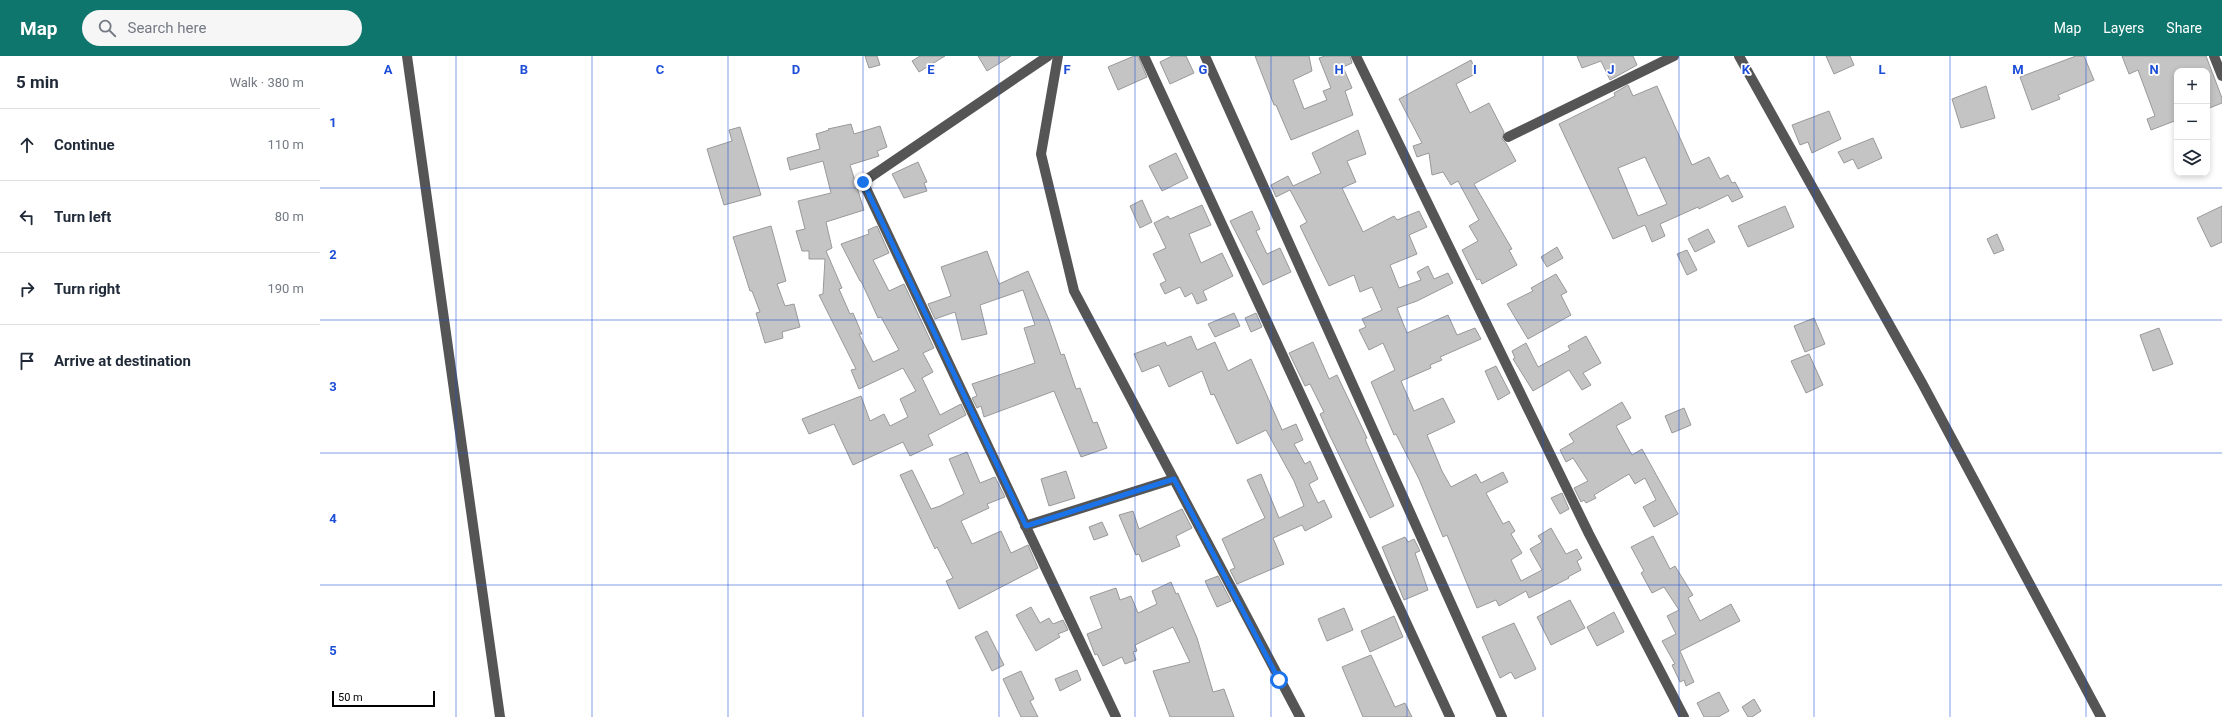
<!DOCTYPE html>
<html lang="en">
<head>
<meta charset="utf-8">
<style>
  :root { --surface:#fff; --page:#f6f6f7; --text:#1f2937; --muted:#747a83; --line:#e0e1e3; --accent:#0f766e }
  body { margin:0; font-family:Roboto,sans-serif; background:var(--page); color:var(--text) }
  .controls { position:absolute; right:12px; top:12px; display:grid; overflow:hidden; border-radius:8px; box-shadow:0 2px 6px #0003 }
  .controls button { width:36px; height:36px; display:grid; place-items:center; padding:0; border:0; border-bottom:1px solid var(--line); background:var(--surface); color:var(--text); font:20px sans-serif }
  .scale { position:absolute; left:12px; bottom:10px; width:103px; box-sizing:border-box; padding-left:4px; border:2px solid #000; border-top:0; font-size:11px; line-height:14px; white-space:nowrap; color:#000; -webkit-text-stroke:3px #fff; paint-order:stroke }
  .stop { position:absolute; width:12px; height:12px; margin:-9px; border:3px solid #1a73e8; border-radius:50%; background:#fff }
  .stop.end { background:#1a73e8; border-color:#fff; box-shadow:0 1px 4px #0008 }
  .list { margin:0; padding:0; list-style:none }
  h2 { display:flex; justify-content:space-between; align-items:center; height:52px; margin:0; padding:0 16px; font-size:17px }
  h2 small { font-size:13px; font-weight:400; color:var(--muted) }
  .list li { display:grid; grid-template-columns:26px 1fr auto; gap:12px; align-items:center; box-sizing:border-box; height:72px; padding:0 16px; border-top:1px solid var(--line) }
  .list b { display:block; font-size:15px; white-space:nowrap }
  .list em { font-size:13px; font-style:normal; color:var(--muted) }
  .icon { flex:none; width:22px; height:22px; fill:none; stroke:currentColor; stroke-width:2; stroke-linecap:round; stroke-linejoin:round }
  .map { position:relative; flex:none; width:1902px; height:661px; overflow:hidden }
  header { display:flex; align-items:center; gap:24px; box-sizing:border-box; height:56px; padding:0 20px; background:var(--accent); color:#fff }
  header strong { font-size:19px }
  nav { display:flex; gap:22px; margin-inline-start:auto; font-size:14px }
  .search { width:280px; height:36px; background:var(--page); display:flex; align-items:center; gap:10px; box-sizing:border-box; padding:0 14px; border-radius:22px; color:var(--muted); font-size:15px }
  main { display:flex }
  aside { flex:1; background:var(--surface) }
  .map>svg:first-child { display:block }
  .building { fill:#c4c4c4; stroke:#999; fill-rule:evenodd }
  .lines { fill:none; stroke-linecap:round; stroke-linejoin:round }
  .minor { stroke:#555; stroke-width:10 }
  .route { stroke:#1a73e8; stroke-width:5 }
  .grid { fill:none; stroke:#1d4ed8; stroke-width:1; stroke-opacity:0.55 }
  .grid-label { font-size:13px; text-anchor:middle; font-weight:bold; fill:#1d4ed8; stroke:#fff; stroke-width:3.5; stroke-linejoin:round; paint-order:stroke }
</style>
</head>
<body>
<header>
<strong>Map</strong>
<div class="search"><svg class="icon" aria-label="search" viewBox="0 0 24 24"><circle cx="10" cy="10" r="6"/><path d="M15 15l6 6"/></svg>Search here</div>
<nav><a>Map</a><a>Layers</a><a>Share</a></nav>
</header>
<main>
<aside>
<h2>5 min<small>Walk · 380 m</small></h2>
<ul class="list">
<li><svg class="icon" aria-label="ahead" viewBox="0 0 24 24"><path d="M12 20V5M6 11l6-6 6 6"/></svg><div><b>Continue</b></div><em>110 m</em></li>
<li><svg class="icon" aria-label="left" viewBox="0 0 24 24"><path d="M17 20v-9H6M10 6l-5 5 5 5"/></svg><div><b>Turn left</b></div><em>80 m</em></li>
<li><svg class="icon" aria-label="right" viewBox="0 0 24 24"><path d="M7 20v-9h11M14 6l5 5-5 5"/></svg><div><b>Turn right</b></div><em>190 m</em></li>
<li><svg class="icon" aria-label="arrive" viewBox="0 0 24 24"><path d="M6 21V4h12l-3 4 3 4H6"/></svg><div><b>Arrive at destination</b></div></li>
</ul>
</aside>
<div class="map">
<svg width="1902" height="661" viewBox="0 0 1902 661">
  <rect width="100%" height="100%" fill="#fff"/>
  <!-- building -->
  <path class="building" d="M545,0H557L560,9L549,12Z
    M600,0H625L599,16L592,5Z
    M658,0H691L667,15Z
    M814,0H818L827,21L798,34L788,11Z
    M852,0H866L874,17L850,28L840,6Z
    M935,0H989L992,15L973,24L984,53L1007,44L1003,35L1011,32L999,2L1005,0H1030L1032,7L1023,11L1032,32L1025,35L1033,59L971,84L956,49H954Z
    M1257,0H1313L1317,9L1290,24L1281,5L1262,12Z
    M1506,0H1530L1534,9L1514,18Z
    M1756,0H1764L1774,24L1738,39L1740,43L1712,54L1700,21Z
    M1802,0H1886L1902,42V47L1887,53V15H1857V64L1831,74L1827,63L1835,60L1818,14L1809,18Z
    M1151,4L1157,17L1136,28L1150,57L1169,47L1184,76L1182,83L1186,87L1196,105L1154,128L1192,193L1189,194L1197,209L1162,228L1160,223L1157,224L1142,194L1158,185L1149,170L1159,164L1138,125L1131,129L1123,116L1112,119L1109,97L1097,101L1093,90L1102,87L1079,43Z
    M1308,29L1313,40L1337,30L1372,109L1389,101L1400,123L1408,119L1412,127L1415,126L1423,141L1412,146L1408,139L1379,153L1378,151L1340,168L1345,180L1332,186L1325,169L1293,183L1239,68L1295,40L1294,37ZM1325,101L1347,148L1318,160L1298,112Z
    M1666,30L1675,62L1641,72L1632,43Z
    M1509,55L1521,83L1492,97L1488,86L1480,89L1472,69Z
    M531,68L534,78L560,70L567,91L557,95L559,100L530,109L544,154L506,166L512,192L506,195L522,232L519,233L530,258L533,257L542,278H539L553,306L579,294L561,261L558,262L541,225H540L521,188L549,178L548,174L557,170L569,197L553,204L569,235L584,228L614,292L603,297L613,316L602,322L620,359L641,348L646,359L608,379L613,389L590,400L583,386L533,409L514,368L489,378L482,363L541,340L550,365L564,358L570,370L588,361L580,343L596,335L583,312L539,333L531,314L536,313L499,239L503,238L505,203H489V195H482L476,175L485,173L478,145L511,137L503,105L470,114L467,102L500,93L496,78L509,74L508,73Z
    M420,71L441,139L404,149L387,93L412,85L409,74Z
    M1038,74L1046,98L1027,105L1036,126L1022,132L1043,176L1074,160L1077,164L1099,155L1107,171L1089,179L1097,198L1070,209L1079,232L1101,224L1097,216L1108,210L1114,223L1128,217L1133,227L1097,245L1077,252L1087,277L1128,259L1137,279L1155,272L1161,283L1120,301L1122,304L1110,309L1111,312L1081,325L1094,355L1123,342L1135,366L1107,379L1122,415L1131,431L1156,418L1161,427L1183,416L1188,426L1166,437L1183,468L1189,465L1195,475L1191,478L1202,497L1191,504L1201,525L1222,514L1210,493L1222,486L1218,480L1231,472L1246,498L1257,493L1262,502L1257,505L1261,514L1248,521L1249,522L1209,542L1206,535L1179,550L1176,544L1157,552L1127,479L1123,481L1099,423L1076,378L1074,379L1051,326L1075,314L1063,287L1049,294L1039,274L1046,271L1042,263L1062,254L1052,231L1040,236L1034,219L1009,230L980,170L987,166L970,134L956,141L951,129L968,120L973,130L1001,117L992,97Z
    M1553,82L1562,102L1538,113L1533,103L1524,107L1518,96Z
    M856,97L868,122L842,135L829,110Z
    M598,106L607,126L604,127L607,135L584,142L572,118Z
    M822,144L832,166L820,172L810,150Z
    M882,149L891,169L869,178L881,207L902,197L913,220L883,235L887,244L877,248L872,237L865,241L860,231L845,238L840,228L846,225L833,198L846,192L834,167L848,160L850,163Z
    M1465,150L1474,171L1428,191L1418,170Z
    M1902,150V186L1891,191L1877,162Z
    M932,155L940,173L936,175L947,198L960,192L971,216L943,229L910,165Z
    M451,170L466,225L457,228L465,250L474,248L480,271L462,276L463,282L445,287L436,257L440,256L432,235H430L413,181Z
    M1388,173L1395,186L1375,196L1368,183Z
    M1677,178L1684,194L1674,198L1667,183Z
    M1237,191L1243,202L1227,211L1221,201Z
    M1367,194L1377,214L1367,219L1357,198Z
    M667,195L679,228L708,215L729,264L741,299L744,298L756,333L760,332L773,367L777,366L787,392L761,401L734,335L664,361L661,350L657,352L652,342L657,340L652,328L715,307L704,272L715,269L703,234L660,249L667,278L642,284L635,256L615,263L608,248L631,240L621,211Z
    M1236,218L1247,236L1241,239L1251,259L1208,283L1187,248L1213,235L1211,232Z
    M914,257L920,270L895,281L888,268Z
    M936,257L942,271L931,276L925,262Z
    M1494,262L1505,288L1485,296L1474,270Z
    M1839,272L1853,308L1833,315L1820,279Z
    M871,280L877,294L895,286L908,315L931,303L962,374L976,368L983,384L974,388L985,408L990,405L998,423L989,428L998,447L1004,444L1012,461L985,475L982,469L953,482L964,508L917,528L910,514L915,512L902,483L945,462L927,424L941,418L959,462L984,450L974,425L946,374L917,388L894,338L891,339L882,315L849,331L839,309L822,316L814,298L845,286L847,290Z
    M1266,280L1281,307L1263,317L1271,329L1262,334L1249,314L1213,335L1193,303L1195,302L1192,295L1206,287L1218,311L1250,294L1248,290Z
    M993,286L1009,323L1017,319L1047,382L1045,383L1074,450L1050,462L1009,378L1000,358L1004,356L990,328L985,330L969,297Z
    M1489,298L1503,329L1486,337L1471,305Z
    M1176,310L1190,337L1178,344L1165,315Z
    M1302,346L1311,362L1296,370L1312,399L1322,393L1358,458L1334,471L1323,451L1336,444L1325,422L1315,428L1309,418L1274,439L1276,442L1266,447L1264,444L1261,446L1254,432L1268,425L1253,402L1246,406L1240,394L1254,386L1249,378Z
    M1364,352L1371,369L1352,377L1345,360Z
    M647,396L660,427L675,421L685,441L667,448L669,452L641,465L652,488L681,475L691,497L708,489L718,512L639,553L626,525L633,522L617,491L615,493L580,419L592,414L611,453L620,450L644,438L629,403Z
    M746,415L755,442L729,450L721,423Z
    M1242,437L1249,453L1240,458L1231,442Z
    M862,453L872,472L856,480L860,490L822,506L819,498L816,499L799,459L813,455L819,473Z
    M782,466L788,479L774,484L769,471Z
    M1333,480L1350,513L1355,510L1373,539L1368,542L1380,565L1411,548L1420,565L1360,595L1374,626L1366,630L1364,624L1360,626L1352,609L1355,608L1342,585L1356,578L1347,560L1359,554L1344,531L1332,537L1321,517L1324,515L1311,491Z
    M1085,481L1088,486L1094,483L1100,495L1095,497L1108,534L1084,544L1062,491Z
    M898,520L911,545L897,551L885,525Z
    M851,526L856,538L858,537L877,582L893,636L904,633L914,661H850L833,615L870,606L853,571L815,589L817,595L813,596L816,604L805,608L802,601L783,610L777,598L775,599L767,578L782,572L770,541L796,532L800,544L811,540L818,557L837,548L832,535Z
    M1250,544L1265,572L1231,589L1217,561Z
    M711,551L720,567L729,562L733,568L743,564L748,574L738,578L740,581L716,595L696,559Z
    M1024,552L1033,574L1007,585L998,563Z
    M1294,556L1304,576L1277,590L1267,571Z
    M1074,560L1083,581L1050,596L1041,575Z
    M1194,567L1216,613L1195,623L1191,616L1180,622L1162,581Z
    M667,575L684,609L672,615L655,581Z
    M1051,599L1075,651L1085,647L1092,661H1043L1022,611Z
    M757,614L761,624L740,635L735,623Z
    M701,615L714,643L710,645L718,661H701L683,623Z
    M1399,636L1409,655L1398,661H1384L1377,647Z
    M1434,643L1441,655L1432,661H1428L1422,651Z"/>
  <g class="lines">
    <!-- minor -->
    <path class="minor" d="M87,0L180,661
      M728,0L543,126L796,661
      M738,0L721,98L754,235L980,661
      M824,0L1130,661
      M885,0L1182,661
      M1036,0L1269,478L1364,661
      M1419,0L1602,327L1781,661
      M1894,0L1902,20
      M1188,81L1354,0
      M705,470L854,423"/>
  </g>
  <g class="lines">
    <!-- route -->
    <path class="route" d="M543,126L706,470L854,423L959,624"/>
  </g>
  <!-- grid -->
  <path class="grid" d="M136,0V661M272,0V661M408,0V661M543,0V661M679,0V661M815,0V661M951,0V661M1087,0V661M1223,0V661M1359,0V661M1494,0V661M1630,0V661M1766,0V661M0,132H1902M0,264H1902M0,397H1902M0,529H1902"/>
  <g class="grid-label">
    <text x="68" y="18">A</text>
    <text x="204" y="18">B</text>
    <text x="340" y="18">C</text>
    <text x="476" y="18">D</text>
    <text x="611" y="18">E</text>
    <text x="747" y="18">F</text>
    <text x="883" y="18">G</text>
    <text x="1019" y="18">H</text>
    <text x="1155" y="18">I</text>
    <text x="1291" y="18">J</text>
    <text x="1426" y="18">K</text>
    <text x="1562" y="18">L</text>
    <text x="1698" y="18">M</text>
    <text x="1834" y="18">N</text>
    <text x="13" y="71">1</text>
    <text x="13" y="203">2</text>
    <text x="13" y="335">3</text>
    <text x="13" y="467">4</text>
    <text x="13" y="599">5</text>
  </g>
</svg>
<div class="controls">
<button>+</button>
<button>−</button>
<button><svg class="icon" aria-label="layers" viewBox="0 0 24 24"><path d="M12 4l9 5-9 5-9-5zM3 14l9 5 9-5"/></svg></button>
</div>
<div class="scale">50 m</div>
<div class="stop" style="left:959px;top:624px"></div>
<div class="stop end" style="left:543px;top:126px"></div>
</div>
</main>
</body>
</html>
